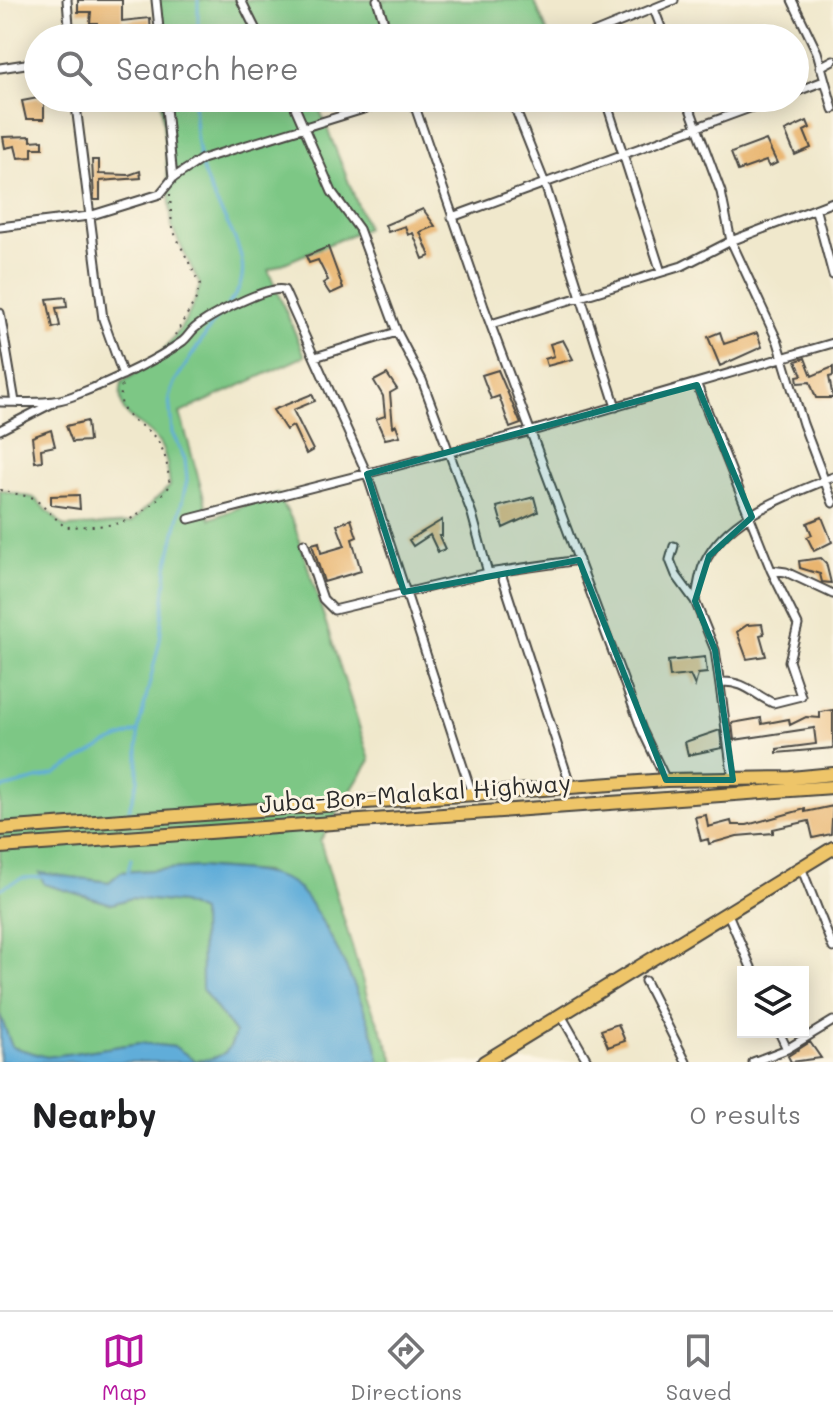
<!DOCTYPE html>
<html lang="en">
<head>
<meta charset="utf-8">
<style>
  :root { --surface:#fff; --page:#f6f6f6; --text:#202124; --muted:#757577; --line:#e0e0e0; --accent:#b5179e }
  body { margin:0; font-family:Mali,sans-serif; background:var(--page); color:var(--text) }
  .controls { position:absolute; right:24px; bottom:24px; display:grid; overflow:hidden; border-radius:0px; box-shadow:0 4px 20px #0003 }
  .controls button { width:72px; height:72px; display:grid; place-items:center; padding:0; border:0; border-bottom:2px solid var(--line); background:var(--surface); color:var(--text); font:40px sans-serif }
  .list { margin:0; padding:0; list-style:none }
  h2 { display:flex; justify-content:space-between; align-items:center; height:104px; margin:0; padding:0 32px; font-size:34px }
  h2 small { font-size:26px; font-weight:400; color:var(--muted) }
  .icon { flex:none; width:44px; height:44px; fill:none; stroke:currentColor; stroke-width:2; stroke-linecap:round; stroke-linejoin:round }
  .map { position:relative; flex:none; width:833px; height:1062px; overflow:hidden }
  .search { position:absolute; background:var(--surface); box-shadow:0 4px 20px #0003; left:24px; right:24px; top:24px; height:88px; display:flex; align-items:center; gap:20px; box-sizing:border-box; padding:0 28px; border-radius:44px; color:var(--muted); font-size:30px }
  .sheet { height:248px; background:var(--surface) }
  nav { display:flex; justify-content:space-around; align-items:center; box-sizing:border-box; height:112px; border-top:2px solid var(--line); background:var(--surface); font-size:22px; color:var(--muted) }
  nav a { display:grid; justify-items:center; gap:4px }
  nav .on { color:var(--accent) }
  .map>svg:first-child { display:block }
  .green { fill:#7dc785; stroke:#547958; stroke-width:2 }
  .water { fill:#60add9; stroke:#466c82; stroke-width:2 }
  .lines { fill:none; stroke-linecap:round; stroke-linejoin:round }
  .stream { stroke:#60add9; stroke-width:3 }
  .building { fill:#e9b56f }
  .minor-casing { stroke:#494743; stroke-width:11 }
  .primary-casing { stroke:#494743; stroke-width:16 }
  .trunk-casing { stroke:#494743; stroke-width:16 }
  .path { stroke:#494743; stroke-width:2; stroke-dasharray:2 6; stroke-linecap:butt }
  .minor { stroke:#fff; stroke-width:7 }
  .primary { stroke:#eec569; stroke-width:12 }
  .trunk { stroke:#eec569; stroke-width:12 }
  .marked { fill:#0f766e; fill-opacity:0.2; stroke:#0f766e; stroke-width:6; stroke-linejoin:round }
  .labels { text-anchor:middle; stroke-width:6; stroke-linejoin:round; paint-order:stroke }
  .street-label { font-size:24px; fill:#2b2b2b; stroke:#fcf5e5 }
</style>
</head>
<body>
<div class="map">
<svg width="833" height="1062" viewBox="0 0 833 1062">
  <rect width="100%" height="100%" fill="#fcf5e5"/>
  <filter id="ink" filterUnits="userSpaceOnUse"><feTurbulence type="fractalNoise" baseFrequency=".0125" numOctaves="2"/><feDisplacementMap in="SourceGraphic" scale="16" xChannelSelector="R" yChannelSelector="G"/><feConvolveMatrix kernelMatrix="1 2 1 2 8 2 1 2 1" color-interpolation-filters="sRGB"/></filter>
  <filter id="wash" filterUnits="userSpaceOnUse"><feTurbulence type="fractalNoise" baseFrequency=".006" numOctaves="4" result="noise"/><feDisplacementMap in="SourceGraphic" scale="32" xChannelSelector="R" yChannelSelector="G"/><feGaussianBlur stdDeviation="1.8" result="paint"/><feColorMatrix in="noise" values="0 0 0 0 0 0 0 0 0 0 0 0 0 0 0 0 0 1.4 0 .05"/><feComposite in="paint" operator="in"/></filter>
  <g filter="url(#wash)">
    <rect width="100%" height="100%" fill="#f0e8cc"/>
    <!-- green -->
    <path class="green" d="M157,0H534L550,38H159Z
      M161,98H315L367,228L268,270L305,356L180,413L210,519L277,493L294,524L370,760L320,841L368,999L395,1062H379L326,926L265,872L200,867L121,872L109,882L88,879L44,884L112,904L131,898L181,903L202,912V989L235,1033C230,1056 218,1058 196,1061L175,1047L140,1043L47,1057L12,1047L0,1015V490L34,498L65,527L130,523L170,486C168,472 167,455 159,443C142,418 114,423 122,382C160,361 188,328 200,285L172,228Z"/>
    <!-- water -->
    <path class="water" d="M200,867C230,871 263,868 290,882C319,897 378,1029 379,1062H0V1015L12,1047L47,1057L140,1043L175,1047L196,1061C218,1058 230,1056 235,1033L202,989L201,912L181,903L131,898L112,904L44,884L40,873L109,882L121,872Z"/>
    <g class="lines">
      <!-- stream -->
      <path class="stream" d="M198,0V38
        M194,98C195,124 196,153 205,177C219,220 267,265 227,305
        M0,789L55,774L106,744L138,731
        M129,809L138,780V731L160,640L167,568L187,480L185,459L172,433L169,397L174,383L217,317
        M127,875L131,859
        M0,889L22,878L45,877"/>
    </g>
    <g id="blocks">
      <!-- building -->
      <path class="building" d="M78,0H122V21L150,18L151,34L123,37L124,28H97V23H90L91,12H78Z
        M38,98L44,100V119H26L22,101Z
        M807,121L810,128L804,131L811,148L795,155L785,131Z
        M31,136V141L43,140V148H32V157L18,158L15,146L5,148L3,137Z
        M766,140L777,163L769,167L766,161L738,171L731,153Z
        M92,160H99V174L129,175L140,171L141,178L100,181V200H94Z
        M423,209L435,226L420,232L430,256L423,259L413,233L408,235L405,226L388,232L385,225Z
        M328,247L343,288L330,294L323,283L328,280L318,260L309,263L306,256Z
        M66,297L67,307L56,308L60,326L53,328L47,299Z
        M720,332L724,344L757,333L762,347L720,366L708,337Z
        M563,340L573,359L547,366L545,359L554,356L550,344Z
        M805,358L812,376L833,367V376L829,377L833,398H816L810,382L798,383L797,376L802,375L796,361Z
        M498,370L521,424L510,428L499,396L491,399L482,375Z
        M387,374L397,389L390,393L393,427L396,425L400,436L385,439L376,419L385,416L383,396L374,381Z
        M312,394L315,401L293,410L313,450L306,454L293,426L286,430L273,410Z
        M87,421L89,441L72,442L66,426Z
        M51,430L55,446L41,449L42,461L35,462L32,437Z
        M79,495L80,509L51,505V496Z
        M534,497L538,512L503,528L497,507Z
        M822,517L832,542L814,551L807,537L812,535L807,523Z
        M351,519L357,537L352,539L361,571L324,582L312,544L319,542L321,553L345,546L337,525Z
        M442,520V536H439L445,549L438,552L430,535L413,546L409,540Z
        M821,558L826,563L831,583L822,582L820,574L800,568L799,561Z
        M762,624L764,634L760,635L766,656L747,659L737,632L747,625Z
        M705,657L707,673L698,674L695,686L690,675L670,677L668,661Z
        M833,710V748L777,753V749L816,744L814,728L734,740L732,723L761,718L762,724L789,719L790,725L806,717L820,718V712Z
        M720,730L722,748L688,755L685,742Z
        M833,806L831,834L813,838L809,821L773,829V833L737,836L709,844L708,839L701,841L695,817L706,815L708,827L731,821L732,825H747L805,809V812Z
        M618,1024L625,1041L608,1047L601,1030Z
        M810,1042L821,1058L791,1062L788,1056Z"/>
    </g>
  </g>
  <g filter="url(#ink)">
    <use href="#blocks" fill-opacity="0" stroke="#494743" stroke-width="2"/>
    <g class="lines">
      <defs>
        <path id="minor" d="M67,0L70,38
          M156,0L160,38
          M241,0L260,38
          M377,0L389,38
          M792,0L817,52L833,109
          M654,9L665,38
          M581,38L674,0
          M820,67L833,60
          M0,68L38,62
          M795,92L824,81
          M75,98L103,319L123,375
          M291,98L332,192L359,229L397,332L422,380L472,514L488,573
          M412,98L484,307L642,730L666,780
          M511,98L544,181L616,407
          M605,98L661,272
          M686,98L721,192L731,241L778,342L803,424L833,503
          M173,178L202,159L399,98
          M816,211L833,275
          M452,217L777,98
          M0,227L89,216L160,194L173,178L165,98
          M0,313L15,402
          M491,324L682,266L731,241L833,202
          M315,357L397,332
          M697,385L771,570L786,572L833,594
          M0,402C24,402 50,405 73,396C109,382 151,364 183,341C188,337 191,331 195,328C209,316 268,285 284,290L367,474L472,794
          M0,430L53,403
          M189,519L532,431L833,343
          M304,543L323,599L334,610L488,573L579,560
          M674,546L670,560L676,575L695,601L715,650L733,780
          M501,573L571,787
          M695,601C698,590 699,574 704,564C726,516 788,496 833,477
          M721,682C745,681 753,694 773,703L801,696L789,661L798,625L771,570
          M801,867L833,948
          M728,914L753,972
          M645,981L686,1062
          M561,1015L588,1062
          M779,1032L787,1049
          M753,1062L787,1049L833,1021"/>
        <path id="primary" d="M484,1062L833,848"/>
        <path id="trunk" d="M0,829L666,780L791,778L833,774
          M0,847L833,787"/>
      </defs>
      <!-- minor casing -->
      <use href="#minor" class="minor-casing"/>
      <!-- primary casing -->
      <use href="#primary" class="primary-casing"/>
      <!-- trunk casing -->
      <use href="#trunk" class="trunk-casing"/>
      <!-- path -->
      <path class="path" d="M170,194L172,228L200,285L196,299L175,335
        M0,490L34,498L65,527C121,525 131,528 170,486C168,472 167,456 159,443C144,419 114,423 122,384"/>
      <!-- minor -->
      <use href="#minor" class="minor"/>
      <!-- primary -->
      <use href="#primary" class="primary"/>
      <!-- trunk -->
      <use href="#trunk" class="trunk"/>
    </g>
  </g>
  <!-- marked area -->
  <path class="marked" d="M697,385L752,517L709,556L695,601L715,650L733,780H666L579,560L404,592L367,474Z"/>
  <g class="labels">
    <!-- street labels -->
    <g class="street-label">
      <text transform="translate(415 794) rotate(-4)" y="8">Juba-Bor-Malakal Highway</text>
    </g>
  </g>
</svg>
<div class="controls">
<button><svg class="icon" aria-label="layers" viewBox="0 0 24 24"><path d="M12 4l9 5-9 5-9-5zM3 14l9 5 9-5"/></svg></button>
</div>
<div class="search"><svg class="icon" aria-label="search" viewBox="0 0 24 24"><circle cx="10" cy="10" r="6"/><path d="M15 15l6 6"/></svg>Search here</div>
</div>
<section class="sheet">
<h2>Nearby<small>0 results</small></h2>
<ul class="list">
</ul>
</section>
<nav>
<a class="on"><svg class="icon" aria-label="map" viewBox="0 0 24 24"><path d="M3 6l6-2 6 2 6-2v14l-6 2-6-2-6 2zM9 4v14M15 6v14"/></svg>Map</a>
<a><svg class="icon" aria-label="directions" viewBox="0 0 24 24"><path d="M12 3l9 9-9 9-9-9zM9 14v-3h6M13 9l2 2-2 2"/></svg>Directions</a>
<a><svg class="icon" aria-label="saved" viewBox="0 0 24 24"><path d="M7 4h10v16l-5-4-5 4z"/></svg>Saved</a>
</nav>
</body>
</html>
